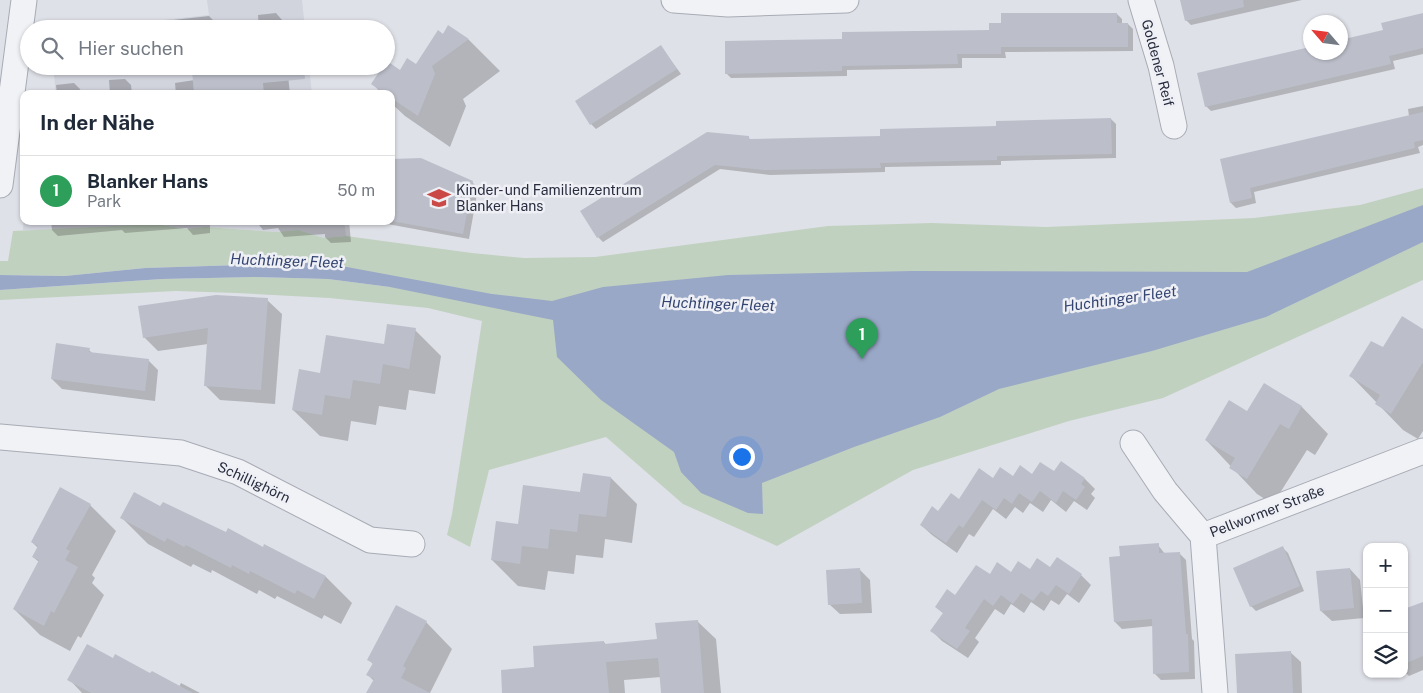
<!DOCTYPE html>
<html lang="de">
<head>
<meta charset="utf-8">
<style>
  :root { --surface:#fff; --page:#f2f2f3; --text:#1f2937; --muted:#747a83; --line:#e0e1e3; --accent:#db2777 }
  body { margin:0; font-family:"Public Sans",sans-serif; background:var(--page); color:var(--text) }
  .controls { position:absolute; right:15px; bottom:15px; display:grid; overflow:hidden; border-radius:10px; box-shadow:0 1px 4px #0004 }
  .controls button { width:45px; height:45px; display:grid; place-items:center; padding:0; border:0; border-bottom:1px solid var(--line); background:var(--surface); color:var(--text); font:25px sans-serif }
  .compass { position:absolute; left:1303px; top:15px; width:45px; height:45px; border-radius:50%; background:var(--surface); box-shadow:0 1px 4px #0004; rotate:298deg }
  .you { position:absolute; left:741px; top:456px; width:18px; height:18px; margin:-12px; border:4px solid #fff; border-radius:50%; background:#1a73e8; box-shadow:0 0 0 8px #1a73e833 }
  .badge { display:grid; place-items:center; width:32px; height:32px; border-radius:50%; background:var(--accent); color:#fff; font-size:16px; font-weight:700 }
  .pin { position:absolute; translate:-50% -41px; filter:drop-shadow(0 1px 2px #0008) }
  .pin::after { content:''; position:absolute; top:26px; width:18px; height:15px; background:inherit; clip-path:polygon(0 0,100% 0,50% 100%) }
  .list { margin:0; padding:0; list-style:none }
  h2 { display:flex; justify-content:space-between; align-items:center; height:65px; margin:0; padding:0 20px; font-size:21px }
  h2 small { font-size:16px; font-weight:400; color:var(--muted) }
  .list li { display:grid; grid-template-columns:32px 1fr auto; gap:15px; align-items:center; box-sizing:border-box; height:70px; padding:0 20px; border-top:1px solid var(--line) }
  .list b { display:block; font-size:19px; white-space:nowrap }
  .list p { margin:0; font-size:16px; white-space:nowrap; color:var(--muted) }
  .list em { font-size:16px; font-style:normal; color:var(--muted) }
  .icon { flex:none; width:28px; height:28px; fill:none; stroke:currentColor; stroke-width:2; stroke-linecap:round; stroke-linejoin:round }
  .map { position:relative; flex:none; width:1423px; height:693px; overflow:hidden }
  .search { position:absolute; background:var(--surface); box-shadow:0 1px 4px #0004; left:20px; top:20px; width:375px; height:55px; display:flex; align-items:center; gap:12px; box-sizing:border-box; padding:0 18px; border-radius:28px; color:var(--muted); font-size:19px }
  .panel { position:absolute; background:var(--surface); box-shadow:0 1px 4px #0004; left:20px; top:90px; width:375px; height:135px; border-radius:10px }
  .map>svg:first-child { display:block }
  .built { fill:#d1d3dd }
  .green { fill:#c1d1c0 }
  .water { fill:#9aa8c7 }
  .shadow { fill:#0003 }
  .building { fill:#bcbfca }
  .lines { fill:none; stroke-linecap:round; stroke-linejoin:round }
  .minor-casing { stroke:#a8abb5; stroke-width:27 }
  .minor { stroke:#f1f2f6; stroke-width:25 }
  .labels { text-anchor:middle; stroke-width:5; stroke-linejoin:round; paint-order:stroke }
  .street-label { font-size:14px; fill:#282c3e; stroke:#eef0f5 }
  .poi-label { font-size:14px; fill:#282c3e; stroke:#eef0f5; text-anchor:start }
  .water-label { font-size:15px; font-style:italic; fill:#344471; stroke:#eef0f5 }
</style>
</head>
<body>
<div class="map">
<svg width="1423" height="693" viewBox="0 0 1423 693">
  <rect width="100%" height="100%" fill="#dfe1e8"/>
  <!-- built -->
  <path class="built" d="M207,0H302L305,29H81L209,15Z
    M53,66H309L312,94H56Z
    M24,212V221H344L346,236L324,238L298,230L277,232L205,227L186,229L156,224L51,231L23,230Z"/>
  <!-- green -->
  <path class="green" d="M1423,188V280L1163,398L1069,421L913,470L777,546L683,504L606,437L489,470L470,547L447,535L452,514L482,321L428,308L329,298L236,293L176,291L0,300V290L162,279L255,277L328,279L390,287L306,263L145,268L65,276L0,275V261H8L13,231L156,224L186,229L205,227L277,232L298,230L324,238L346,236L472,253L524,258L595,257L828,226L932,223L1046,227L1254,218L1360,205Z"/>
  <!-- water -->
  <path class="water" d="M1423,205V242L1266,317L1152,351L999,389L940,417L854,447L762,483L763,514L748,513L701,493L681,472L674,452L601,400L557,357L553,320L390,287L328,279L255,277L162,279L0,290V275L65,276L145,268L306,263L347,267L492,294L552,301L603,287L728,275L912,271L1247,272Z"/>
  <!-- shadow -->
  <path class="shadow" d="M1181,0H1302L1191,25L1186,20Z
    M276,13L282,20L283,29H259L258,15Z
    M1117,14L1122,19V24H1128L1133,29V51L1005,52L1006,58H962V68L847,70V76L731,78L726,73L843,40L990,31L1002,24Z
    M1423,15V54L1393,61L1395,69L1211,111L1206,106L1199,74L1310,48V52H1340Z
    M209,16L214,21L215,29H93Z
    M449,27L469,40L500,71L463,99L466,106L450,147L405,116L391,103V94H382L373,84L387,63L400,71L416,66Z
    M661,47L681,74L596,129L591,124Z
    M287,66L290,94H176L175,83Z
    M125,79L131,85L132,94H110L109,80Z
    M74,83L80,89L81,94H57L56,85Z
    M1423,106V145L1418,147L1420,153L1254,192L1256,203L1236,208L1231,203L1221,160L1409,116L1408,109Z
    M1111,119L1116,124V158L1001,161V165L885,167V172L770,175L720,169L603,242L598,237L748,137L751,140L881,137Z
    M391,161L472,182L478,188L469,239L371,221H391Z
    M51,221H252L210,225V233L193,235L187,228L125,233L122,230L58,236L52,230Z
    M256,221H349L351,242L331,243L325,237V234L284,237L278,228L263,230Z
    M267,300L282,314L275,404L220,400L206,386L208,344L158,351L144,337Z
    M415,330L441,356L435,394L409,390L406,410L379,406L376,425L351,421L348,441L320,436L293,410L321,374Z
    M1423,331V431L1418,439L1403,430L1351,376L1383,349Z
    M89,350L93,354L148,360L158,370L155,401L62,389L52,379Z
    M1265,385L1302,407L1328,434L1315,455L1307,450L1273,504L1257,494L1206,440L1247,413Z
    M1054,473L1085,479L1095,489L1091,494L1095,498L1087,510L1074,501L1066,512L1051,500L1043,512L1030,503L1023,513L1015,507L1006,519L993,509L974,537L969,534L957,553L932,535L921,525L993,479Z
    M611,478L637,504L632,543L605,539L603,558L576,555L574,574L548,571L545,590L518,586L492,560L519,525Z
    M90,505L116,531L92,575L95,578L92,583L104,595L81,638L78,636L70,651L40,635L14,609L39,562L33,557L38,548L32,542Z
    M161,508L263,549L326,577L352,603L341,624L324,615L322,619L277,596L275,599L259,590L257,594L212,570L211,573L193,564L191,567L148,544L122,518Z
    M1158,545L1165,554L1179,553L1186,560L1192,639L1194,641L1195,679L1161,680L1154,673L1153,626L1122,629L1115,622L1121,558Z
    M1283,548L1288,553L1304,591L1256,611L1251,606Z
    M1050,568L1081,575L1091,585L1079,603L1067,594L1059,605L1051,600L1044,611L1031,602L1024,613L1011,604L1004,615L995,609L975,638L979,642L968,658L942,641L932,631L944,614L936,607L990,576Z
    M1350,569L1360,580L1364,618L1332,621L1321,611Z
    M860,570L870,580L872,613L840,614L829,604Z
    M1423,603V670L1409,676L1404,671V611Z
    M697,621L716,639L721,693H663L661,677L624,680L625,693H504L535,669L604,642L606,645L658,641Z
    M426,622L452,649L430,693H368L374,681L368,675L374,665L369,660Z
    M1290,652L1301,662L1302,693H1238Z
    M114,660L179,687L181,683L200,693H82L69,679Z"/>
  <!-- building -->
  <path class="building" d="M1180,0H1243L1244,7L1185,21Z
    M1001,13H1117V23H1128V47H1001V54H957L958,64L842,66V71L725,74V41L842,39V32L989,30V23H1001Z
    M1423,13V48L1389,56L1391,64L1205,107L1197,73L1310,47V52H1340V40L1383,30L1381,23Z
    M448,25L469,39L432,66L435,74L418,116L391,98V94H385L371,84L383,66H386L387,61L400,70L407,58L416,64L438,30L443,34Z
    M661,45L677,69L590,125L575,101Z
    M237,66H304L305,79L263,83L264,94H194L192,70Z
    M1423,112V140L1414,142L1415,148L1250,188L1252,198L1230,203L1220,159Z
    M1111,118L1112,154L997,156V160L880,163L881,168L764,170L715,165L597,238L580,211L707,132L749,136V139L880,136V129L996,126V121Z
    M421,158L473,181L463,234L391,221V159Z
    M216,295L268,298L261,390L204,386L208,328L143,338L138,306Z
    M1402,316L1423,329V362L1391,414L1375,404L1380,395L1349,376L1371,341L1383,347Z
    M387,324L416,328L409,369L383,364L380,384L353,380L350,399L325,395L322,415L292,410L299,369L320,373L326,335L384,344Z
    M56,343L90,348L89,352L149,359L145,391L51,379Z
    M1264,383L1302,406L1289,429L1280,424L1247,479L1229,468L1235,458L1205,440L1229,400L1247,411Z
    M1061,461L1085,478L1081,484L1085,487L1076,500L1063,491L1056,503L1040,491L1032,502L1019,493L1012,504L1004,498L996,510L982,500L963,528L959,525L946,543L920,525L932,506L938,511L951,493L959,499L979,468L993,478L1000,467L1013,476L1020,465L1032,474L1040,462L1054,471Z
    M583,473L611,477L606,517L579,514L577,532L550,529L548,549L522,546L520,564L491,560L496,521L518,524L523,485L580,492Z
    M60,487L91,504L66,549L70,551L65,560L78,567L54,613L51,611L44,626L13,609L39,560L32,557L38,546L31,542Z
    M134,492L160,506L163,502L226,532L228,528L263,547L264,544L326,576L314,599L297,590L295,594L250,571L249,574L232,565L231,568L186,545L184,547L167,538L165,542L120,518Z
    M1159,543V553L1180,552L1186,634H1188L1189,672L1153,674L1152,619L1114,622L1109,557L1120,556L1119,546Z
    M1283,546L1300,586L1250,607L1233,568Z
    M1057,557L1082,574L1069,594L1056,585L1048,596L1041,591L1033,601L1021,593L1013,604L1001,595L993,606L984,599L965,628L970,631L957,649L930,631L943,613L935,607L947,589L955,595L976,565L990,574L997,562L1011,572L1018,561L1030,569L1037,558L1050,567Z
    M860,568L862,603L828,605L826,570Z
    M1350,568L1354,608L1320,611L1316,571Z
    M1423,602V656L1404,664V609Z
    M396,605L427,621L403,666L406,668L401,678L430,693H366L374,679L366,675L373,663L367,660Z
    M698,620L704,693H661L658,658L606,662L609,693H502L501,670L534,667L533,646L604,641V644L657,639L655,623Z
    M87,644L113,658L115,654L150,673L152,671L193,693H91L67,680Z
    M1291,651L1293,693H1237L1235,654Z"/>
  <g class="lines">
    <defs>
      <path id="minor" d="M674,0L728,4L846,0
        M1141,0L1161,66L1174,126
        M0,185L24,0
        M0,437L181,453L238,472L370,540L412,544
        M1133,443L1165,491L1203,536
        M1215,693L1203,536L1423,451"/>
    </defs>
    <!-- minor casing -->
    <use href="#minor" class="minor-casing"/>
    <!-- minor -->
    <use href="#minor" class="minor"/>
  </g>
  <!-- icons -->
  <defs>
    <symbol id="school-bare" viewBox="-9 -9 18 18"><path d="M0-5L7-2L0 1L-7-2ZM-4 1L0 2.5L4 1V4Q0 6-4 4Z" fill="#ca4947" stroke="#eef0f5" stroke-width="2.5" paint-order="stroke"/></symbol>
  </defs>
  <g fill-rule="evenodd">
    <use href="#school-bare" x="423" y="182" width="32" height="32"/>
  </g>
  <g class="labels">
    <!-- street labels -->
    <g class="street-label">
      <text transform="translate(1158 63) rotate(75)" y="5">Goldener Reif</text>
      <text transform="translate(254 482) rotate(25)" y="5">Schillighörn</text>
      <text transform="translate(1267 511) rotate(-21)" y="5">Pellwormer Straße</text>
    </g>
    <!-- poi labels -->
    <g class="poi-label">
      <text x="456" y="195">Kinder- und Familienzentrum<tspan x="456" dy="16">Blanker Hans</tspan></text>
    </g>
    <!-- water labels -->
    <g class="water-label">
      <text transform="translate(287 261) rotate(2)" y="5">Huchtinger Fleet</text>
      <text transform="translate(1120 299) rotate(-8)" y="5">Huchtinger Fleet</text>
      <text transform="translate(718 304) rotate(2)" y="5">Huchtinger Fleet</text>
    </g>
  </g>
</svg>
<div class="controls">
<button>+</button>
<button>−</button>
<button><svg class="icon" aria-label="layers" viewBox="0 0 24 24"><path d="M12 4l9 5-9 5-9-5zM3 14l9 5 9-5"/></svg></button>
</div>
<svg class="compass" viewBox="-18 -18 36 36"><path d="M0-13l5 13h-10z" fill="#e53935"/><path d="M0 13l5-13h-10z" fill="#747a83"/></svg>
<div class="you"></div>
<div class="pin badge" style="left:862px;top:359px;background:#2e9e5b">1</div>
<div class="search"><svg class="icon" aria-label="search" viewBox="0 0 24 24"><circle cx="10" cy="10" r="6"/><path d="M15 15l6 6"/></svg>Hier suchen</div>
<section class="panel">
<h2>In der Nähe<small></small></h2>
<ul class="list">
<li><span class="badge" style="background:#2e9e5b">1</span><div><b>Blanker Hans</b><p>Park</p></div><em>50 m</em></li>
</ul>
</section>
</div>
</body>
</html>
